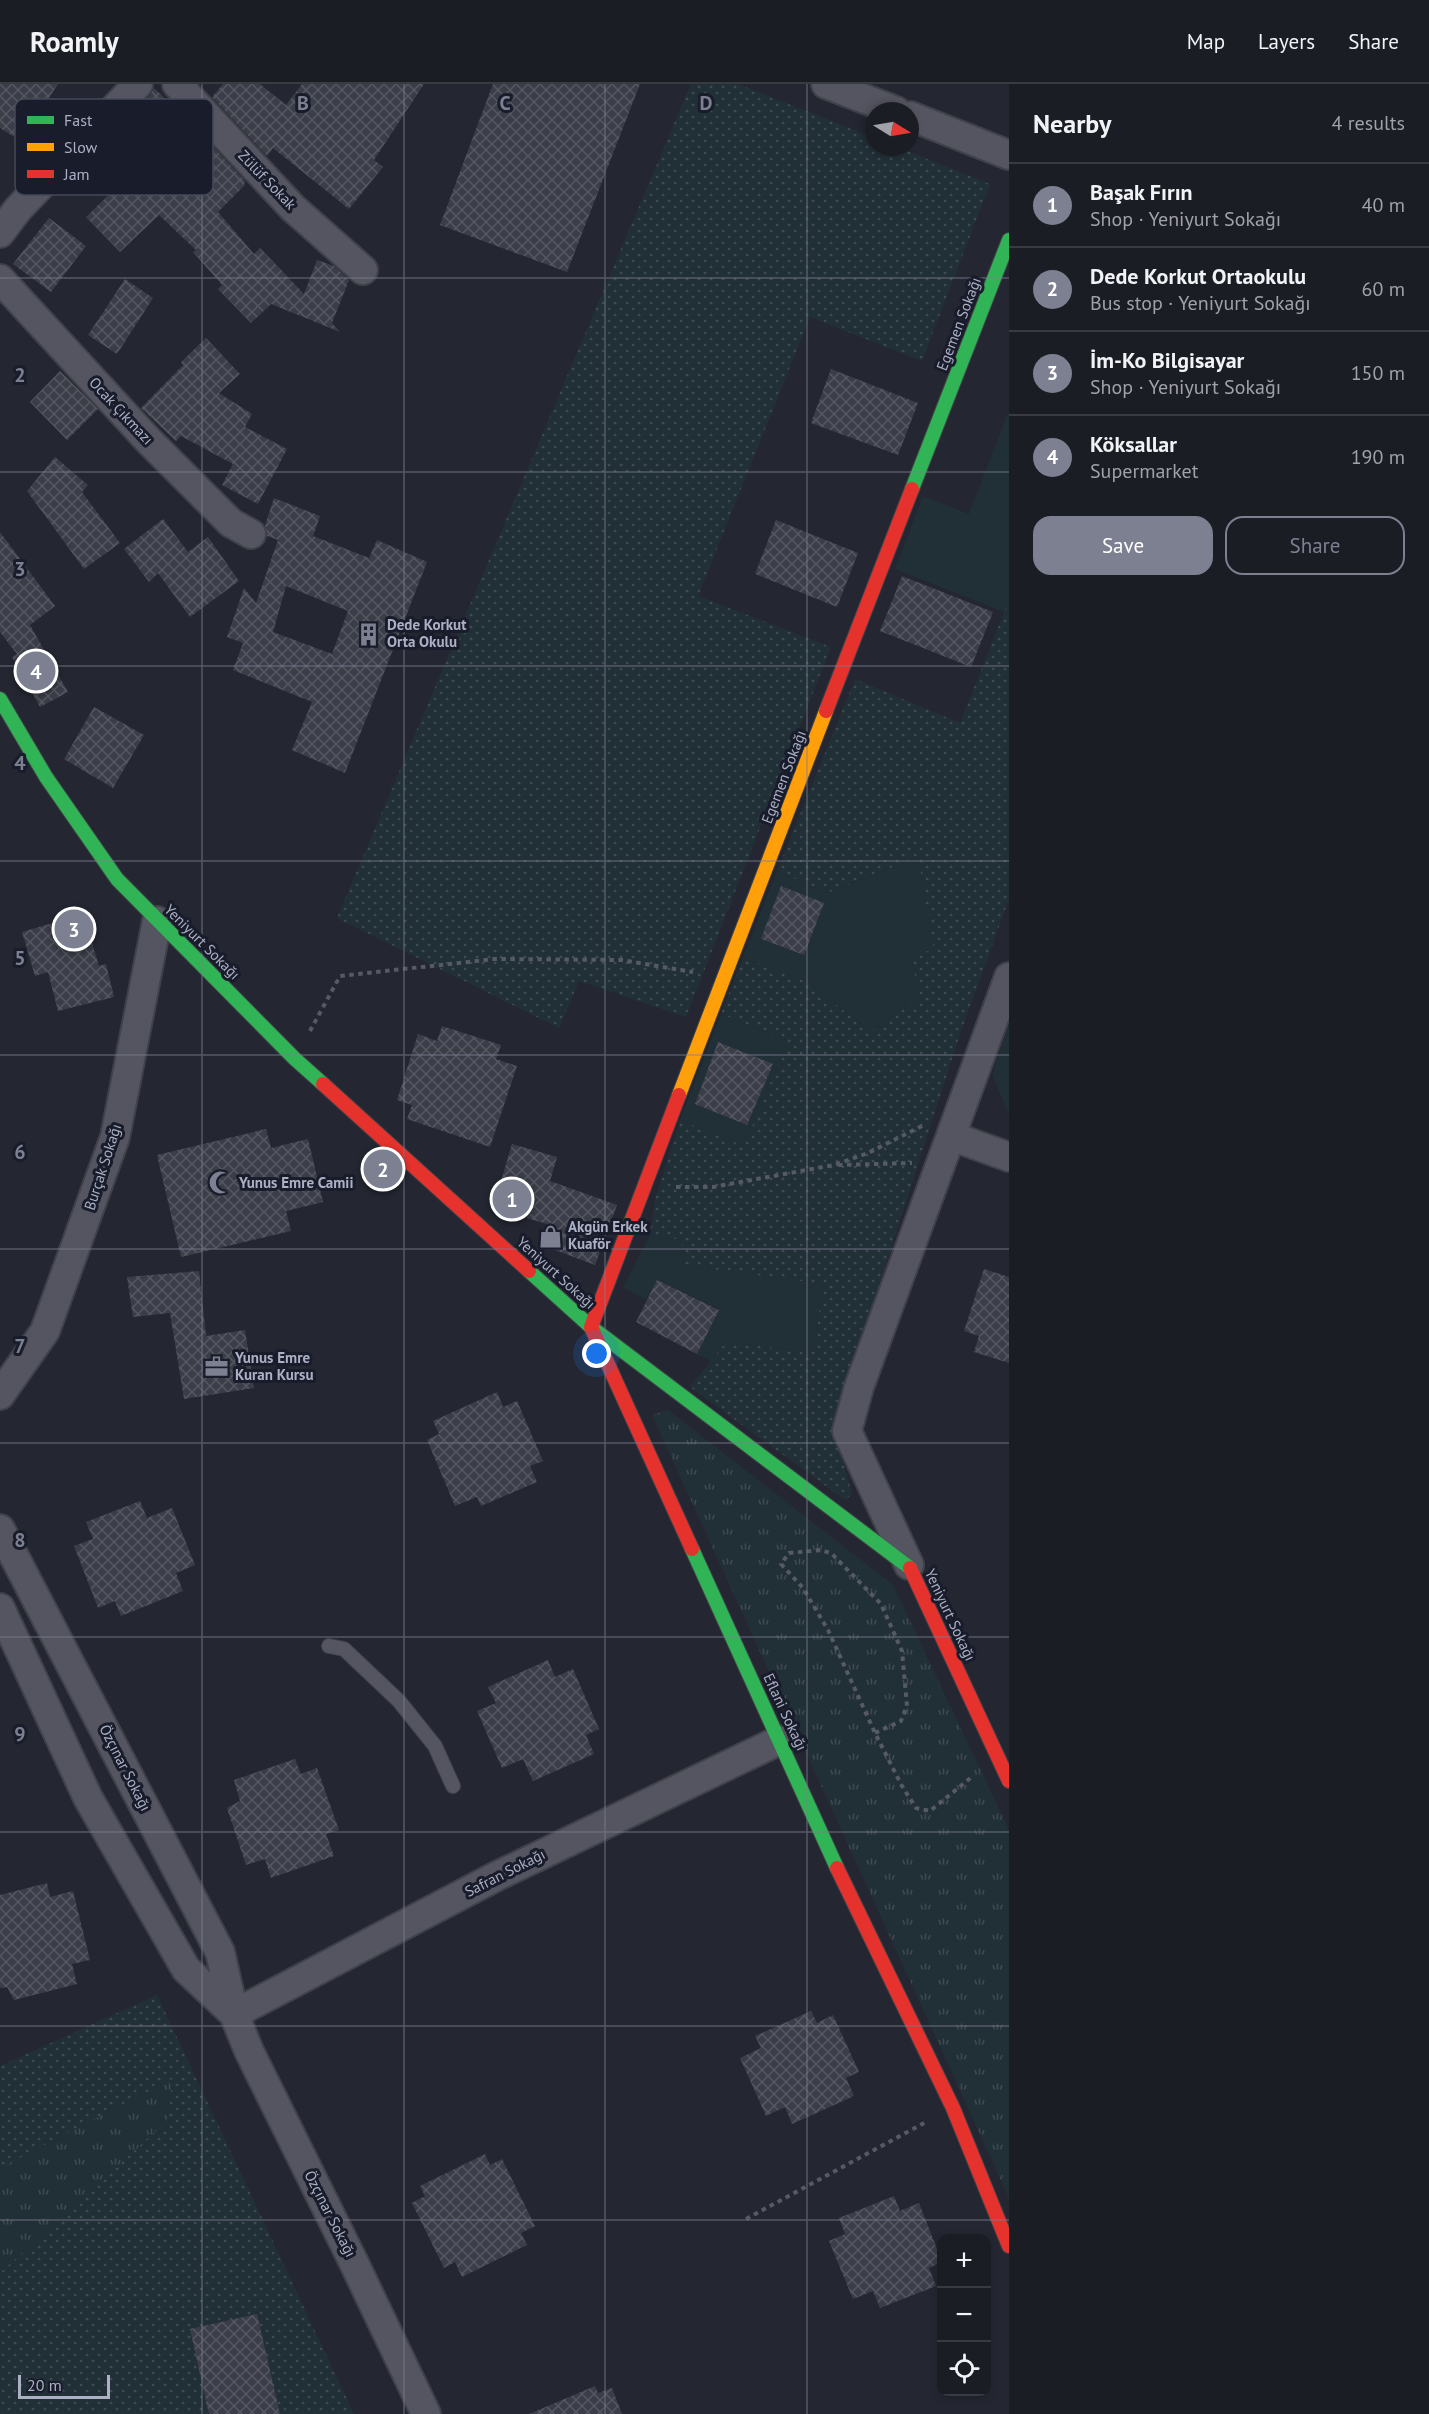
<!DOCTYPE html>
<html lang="en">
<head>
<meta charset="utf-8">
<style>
  :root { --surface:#1b1d25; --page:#24262d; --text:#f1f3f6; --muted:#a0a2a7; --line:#393b42; --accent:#7c8091 }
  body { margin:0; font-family:"PT Sans",sans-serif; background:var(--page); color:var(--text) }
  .controls { position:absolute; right:18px; bottom:18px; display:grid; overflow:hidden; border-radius:12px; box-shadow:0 3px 9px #0003 }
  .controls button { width:54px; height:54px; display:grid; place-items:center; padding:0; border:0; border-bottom:2px solid var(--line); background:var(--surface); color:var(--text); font:30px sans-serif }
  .compass { position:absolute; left:865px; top:18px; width:54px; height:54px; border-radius:50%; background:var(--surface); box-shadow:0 3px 9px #0003; rotate:101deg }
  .scale { position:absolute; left:18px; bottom:15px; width:92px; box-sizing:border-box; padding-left:6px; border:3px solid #acb0c4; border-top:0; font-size:16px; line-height:21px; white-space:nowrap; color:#acb0c4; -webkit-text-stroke:4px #181c2b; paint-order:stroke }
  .you { position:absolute; left:597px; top:1270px; width:21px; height:21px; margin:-15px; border:4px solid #fff; border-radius:50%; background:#1a73e8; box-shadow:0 0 0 9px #1a73e833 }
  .badge { display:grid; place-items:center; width:39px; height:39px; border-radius:50%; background:var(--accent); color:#fff; font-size:20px; font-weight:700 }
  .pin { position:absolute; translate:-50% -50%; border:3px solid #fff; box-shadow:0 2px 6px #0006 }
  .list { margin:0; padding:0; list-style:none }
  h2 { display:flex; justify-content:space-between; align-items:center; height:78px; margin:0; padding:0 24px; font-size:26px }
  h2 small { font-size:20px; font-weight:400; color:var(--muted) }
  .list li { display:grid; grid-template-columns:39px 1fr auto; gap:18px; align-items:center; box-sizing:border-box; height:84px; padding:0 24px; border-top:2px solid var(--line) }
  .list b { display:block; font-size:22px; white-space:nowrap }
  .list p { margin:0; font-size:20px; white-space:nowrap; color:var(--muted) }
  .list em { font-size:20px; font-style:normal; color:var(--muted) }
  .actions { display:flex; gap:12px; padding:18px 24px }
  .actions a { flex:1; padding:14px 0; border:2px solid var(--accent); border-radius:18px; text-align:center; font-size:21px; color:var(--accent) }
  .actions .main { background:var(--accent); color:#fff }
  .icon { flex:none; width:33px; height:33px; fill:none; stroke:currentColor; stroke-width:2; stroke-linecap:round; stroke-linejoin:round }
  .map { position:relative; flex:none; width:1009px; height:2330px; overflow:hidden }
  header { display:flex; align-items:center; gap:36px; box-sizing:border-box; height:84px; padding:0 30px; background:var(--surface); border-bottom:2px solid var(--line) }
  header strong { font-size:28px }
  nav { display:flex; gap:33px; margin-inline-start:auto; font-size:21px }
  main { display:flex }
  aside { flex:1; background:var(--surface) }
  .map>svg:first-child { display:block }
  .grass { fill:url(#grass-dots) }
  .park { fill:url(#park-tufts) }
  .garden { fill:#212f36 }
  .building { fill:url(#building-cross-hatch); fill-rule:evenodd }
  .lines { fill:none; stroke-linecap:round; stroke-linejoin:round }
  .lane-casing { stroke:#40424a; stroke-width:16 }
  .street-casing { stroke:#40424a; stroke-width:32 }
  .fast-casing { stroke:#40424a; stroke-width:16 }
  .slow-casing { stroke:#40424a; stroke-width:16 }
  .jam-casing { stroke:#40424a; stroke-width:16 }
  .path { stroke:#565a63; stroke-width:4; stroke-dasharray:4.5 4.5; stroke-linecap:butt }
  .lane { stroke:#545560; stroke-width:14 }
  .street { stroke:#545560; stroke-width:28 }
  .fast { stroke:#30b455; stroke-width:14 }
  .slow { stroke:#ff9f0a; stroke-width:14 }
  .jam { stroke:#e5322d; stroke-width:14 }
  .grid { fill:none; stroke:#7c8091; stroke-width:1.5; stroke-opacity:0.55 }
  .labels { text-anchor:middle; stroke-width:6; stroke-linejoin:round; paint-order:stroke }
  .street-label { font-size:15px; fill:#acb0c4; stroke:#181c2b }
  .poi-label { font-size:15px; font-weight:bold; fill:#acb0c4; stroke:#181c2b; text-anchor:start }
  .key { fill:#181c2b; stroke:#444859; stroke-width:1.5 }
  .key-label { font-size:16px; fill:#acb0c4 }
  .grid-label { font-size:20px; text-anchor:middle; font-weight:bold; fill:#7c8091; stroke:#181c2b; stroke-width:6; stroke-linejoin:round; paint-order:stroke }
</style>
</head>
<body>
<header>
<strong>Roamly</strong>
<nav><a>Map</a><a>Layers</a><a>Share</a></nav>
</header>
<main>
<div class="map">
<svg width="1009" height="2330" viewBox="0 0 1009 2330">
  <defs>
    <pattern id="grass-dots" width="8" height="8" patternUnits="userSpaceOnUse" patternTransform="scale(1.5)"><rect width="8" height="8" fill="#212f36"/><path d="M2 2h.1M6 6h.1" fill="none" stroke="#3f4b51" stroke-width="1.8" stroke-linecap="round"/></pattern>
    <pattern id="park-tufts" width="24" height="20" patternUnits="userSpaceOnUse" patternTransform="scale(1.5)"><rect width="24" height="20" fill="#212f36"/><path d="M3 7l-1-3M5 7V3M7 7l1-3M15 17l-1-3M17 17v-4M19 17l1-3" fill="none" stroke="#3f4b51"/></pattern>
    <pattern id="building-cross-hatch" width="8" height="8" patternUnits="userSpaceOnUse" patternTransform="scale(1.5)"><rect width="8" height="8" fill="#3b3e48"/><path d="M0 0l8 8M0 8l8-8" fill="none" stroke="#555761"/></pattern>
  </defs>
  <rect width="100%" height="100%" fill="#242731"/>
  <!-- grass -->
  <path class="grass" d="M691,0H738L874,54V63H897L990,100L922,277L810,233L698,512L831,563L686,933L579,897L559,944L337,834Z
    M1009,516V815L960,950L844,1311L835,1350L852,1410L845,1416L690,1303L726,1258L813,1268L823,1201L683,1181L681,1156L650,1151L655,1115L680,1036L788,957L721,930L743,874L806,896L870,948L910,873L918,773L828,809L777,787L855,595L960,639Z
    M157,1911L354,2330H0V1982Z"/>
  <!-- park -->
  <path class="park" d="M668,1326L893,1501L1009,1746V2114L652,1331Z
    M172,1995L168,2036L0,2189V2084Z"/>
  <!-- garden -->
  <path class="garden" d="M1009,326V516L1004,528L895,485L923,412L969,430Z
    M918,773L934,865L910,873L921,914L870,948L806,896L743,874L777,787L828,809Z
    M721,930L788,957L744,1062L680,1036Z
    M1009,940V1030L992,991Z
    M650,1151L681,1156L683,1181L823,1200L813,1268L726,1258L711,1277L697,1270L719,1225L657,1196L646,1216L623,1203Z"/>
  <!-- building -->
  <path class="building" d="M0,0H58L21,57L0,44Z
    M223,0H260L286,21L302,0H424L374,76L383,83L349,125L273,64L267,72L212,13Z
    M493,0H640L567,188L440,141Z
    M154,4L191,39L245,97L244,102L218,128L254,170L260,164L304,210L317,176L334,182L349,196L332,239L340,248L271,220L251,239L218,205L222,201L193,168L196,166L159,131L120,168L86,133L128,92L99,64L150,11Z
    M49,134L86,162L51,208L13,180Z
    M125,195L153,214L117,270L88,251Z
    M206,254L240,290L219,309L252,330L245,343L287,365L258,420L222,401L233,380L181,352L176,357L141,324L183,281L181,278Z
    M831,285L918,319L898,371L811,339Z
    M60,287L98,325L67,356L30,318Z
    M55,373L88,401L82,408L120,459L84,485L27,407Z
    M274,414L320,432L313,452L369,474L377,456L427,478L345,689L292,666L312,618L233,586L243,559L227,553L244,504L256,519L278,456L267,452L265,441ZM286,502L348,527L332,570L273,548Z
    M163,435L188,468L208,453L239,497L190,533L158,489L149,498L124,465Z
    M776,436L858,469L837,523L755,490Z
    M0,448L55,522L30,541L68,608L40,623L12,573L17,570L0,548Z
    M902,492L993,528L971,583L880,547Z
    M94,623L144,651L113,704L64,675Z
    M781,802L824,819L804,871L761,855Z
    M83,830L99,882L106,880L114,913L58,927L48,888L35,892L22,848Z
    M442,942L501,961L496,975L517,982L490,1063L407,1035L412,1021L397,1016L418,950L437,957Z
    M718,958L773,980L747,1041L695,1020Z
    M266,1045L271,1064L308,1055L323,1118L286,1127L291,1147L181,1173L157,1071Z
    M512,1060L557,1073L550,1097L617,1121L595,1181L539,1160L547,1140L493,1124Z
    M984,1185L1009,1193V1279L974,1268L979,1252L964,1247Z
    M199,1187L206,1252L245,1246L254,1304L184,1315L170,1229L133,1233L127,1193Z
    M657,1196L719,1226L697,1270L636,1238Z
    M497,1308L503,1323L517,1317L543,1377L530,1382L537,1398L481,1422L477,1413L455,1422L427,1356L439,1350L433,1337Z
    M140,1417L147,1434L172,1424L195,1481L176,1489L183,1507L121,1532L115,1517L98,1524L74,1462L93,1455L86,1438Z
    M548,1576L555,1593L573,1585L599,1645L586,1651L594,1670L533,1697L523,1675L502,1684L477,1627L496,1619L488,1603Z
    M295,1675L301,1690L317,1684L339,1746L326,1750L334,1772L271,1794L265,1775L246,1781L227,1724L240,1717L234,1696Z
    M47,1799L50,1813L73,1807L90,1876L72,1880L77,1900L14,1916L7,1903L0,1904V1811Z
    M811,1927L817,1939L833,1931L859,1988L846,1994L854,2012L792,2040L785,2023L766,2032L740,1974L761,1964L755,1952Z
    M485,2070L490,2081L502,2075L535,2142L521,2149L527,2161L462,2193L455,2178L444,2184L412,2119L425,2112L420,2102Z
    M894,2112L900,2127L919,2119L942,2178L929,2184L936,2202L880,2224L873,2207L853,2215L829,2157L845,2150L839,2134Z
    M257,2230L280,2330H209L190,2245Z
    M595,2302L598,2309L612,2304L622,2330H529Z"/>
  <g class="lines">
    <defs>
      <path id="lane" d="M329,1562L344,1565L399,1617L435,1662L453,1702"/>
      <path id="street" d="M177,0L293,124L363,186
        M826,0L896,27
        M910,32L1009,71
        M0,149L18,125L138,0
        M0,195L148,356L231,439L251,450
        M951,1052L1009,1073
        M0,1311L45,1247L115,1053L157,837
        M0,1445L220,1868L234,1930L249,1967L354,2179L426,2330
        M909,1481L847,1347L859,1303L1009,893
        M0,1524L88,1714L186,1885L234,1930
        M234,1930L497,1792L780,1656"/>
      <path id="fast" d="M912,405L1009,156
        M0,615L46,693L117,795L295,975L323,1000
        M529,1187L591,1243L910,1484
        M692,1465L837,1784"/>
      <path id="slow" d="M679,1011L826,627"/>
      <path id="jam" d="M826,627L912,405
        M323,1000L529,1187
        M679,1011L591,1243L692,1465
        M910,1484L1009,1697
        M837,1784L953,2024L1009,2162"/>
    </defs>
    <!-- lane casing -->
    <use href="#lane" class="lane-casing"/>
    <!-- street casing -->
    <use href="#street" class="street-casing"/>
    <!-- fast casing -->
    <use href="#fast" class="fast-casing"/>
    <!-- slow casing -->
    <use href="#slow" class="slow-casing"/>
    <!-- jam casing -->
    <use href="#jam" class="jam-casing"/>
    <!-- path -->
    <path class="path" d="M310,947L340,892L495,875L621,876L693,888
      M838,1081L912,1079
      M676,1103H713L834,1081L868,1069L922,1042
      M875,1649L901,1637L907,1622L902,1567L881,1520L832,1470L822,1466L789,1469L781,1480L803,1504L828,1546L875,1649L902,1702L916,1724L930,1727L973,1692
      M746,2135L926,2038"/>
    <!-- lane -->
    <use href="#lane" class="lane"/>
    <!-- street -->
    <use href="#street" class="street"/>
    <!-- fast -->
    <use href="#fast" class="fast"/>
    <!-- slow -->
    <use href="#slow" class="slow"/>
    <!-- jam -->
    <use href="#jam" class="jam"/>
  </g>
  <!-- grid -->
  <path class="grid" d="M202,0V2330M404,0V2330M605,0V2330M807,0V2330M0,194H1009M0,388H1009M0,582H1009M0,777H1009M0,971H1009M0,1165H1009M0,1359H1009M0,1553H1009M0,1748H1009M0,1942H1009M0,2136H1009"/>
  <!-- icons -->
  <defs>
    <symbol id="building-bare" viewBox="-9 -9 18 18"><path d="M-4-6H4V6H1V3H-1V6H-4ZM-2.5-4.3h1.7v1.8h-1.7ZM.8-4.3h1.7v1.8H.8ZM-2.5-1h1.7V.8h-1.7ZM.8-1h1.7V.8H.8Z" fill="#7c8091" stroke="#181c2b" stroke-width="2.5" paint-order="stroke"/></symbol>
    <symbol id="mosque-bare" viewBox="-9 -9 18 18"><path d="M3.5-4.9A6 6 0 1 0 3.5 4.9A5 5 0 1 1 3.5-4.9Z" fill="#7c8091" stroke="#181c2b" stroke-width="2.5" paint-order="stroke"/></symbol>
    <symbol id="shop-bare" viewBox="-9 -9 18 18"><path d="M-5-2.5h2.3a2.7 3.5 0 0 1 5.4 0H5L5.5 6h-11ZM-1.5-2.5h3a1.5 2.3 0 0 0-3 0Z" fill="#7c8091" stroke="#181c2b" stroke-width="2.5" paint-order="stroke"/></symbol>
    <symbol id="office-bare" viewBox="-9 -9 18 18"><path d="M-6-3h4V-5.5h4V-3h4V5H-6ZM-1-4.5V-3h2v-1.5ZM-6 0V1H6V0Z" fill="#7c8091" stroke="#181c2b" stroke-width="2.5" paint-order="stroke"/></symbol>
  </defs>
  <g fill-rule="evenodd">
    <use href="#building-bare" x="352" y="534" width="33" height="33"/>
    <use href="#mosque-bare" x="204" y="1082" width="33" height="33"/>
    <use href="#shop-bare" x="534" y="1136" width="33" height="33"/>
    <use href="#office-bare" x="200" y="1266" width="33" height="33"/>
  </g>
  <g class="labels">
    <!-- street labels -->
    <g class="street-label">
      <text transform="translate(267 96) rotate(46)" y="5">Zülüf Sokak</text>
      <text transform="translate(959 240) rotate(-69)" y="5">Egemen Sokağı</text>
      <text transform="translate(121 327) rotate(47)" y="5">Ocak Çıkmazı</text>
      <text transform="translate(784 693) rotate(-69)" y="5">Egemen Sokağı</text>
      <text transform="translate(202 858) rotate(45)" y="5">Yeniyurt Sokağı</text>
      <text transform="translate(103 1083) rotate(-72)" y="5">Burçak Sokağı</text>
      <text transform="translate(556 1189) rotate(42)" y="5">Yeniyurt Sokağı</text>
      <text transform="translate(950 1531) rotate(65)" y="5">Yeniyurt Sokağı</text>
      <text transform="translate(785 1628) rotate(65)" y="5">Eflani Sokağı</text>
      <text transform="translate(125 1684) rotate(63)" y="5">Özçınar Sokağı</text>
      <text transform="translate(505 1789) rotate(-27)" y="5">Safran Sokağı</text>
      <text transform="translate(330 2130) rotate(63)" y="5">Özçınar Sokağı</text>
    </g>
    <!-- poi labels -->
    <g class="poi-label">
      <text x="387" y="546">Dede Korkut<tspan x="387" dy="17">Orta Okulu</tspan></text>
      <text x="239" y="1104">Yunus Emre Camii</text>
      <text x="568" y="1148">Akgün Erkek<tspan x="568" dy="17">Kuaför</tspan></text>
      <text x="235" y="1279">Yunus Emre<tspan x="235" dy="17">Kuran Kursu</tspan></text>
    </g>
  </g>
  <!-- legend -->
  <rect x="15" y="15" width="198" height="96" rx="9" class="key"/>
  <rect x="27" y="32" width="27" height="8" fill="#30b455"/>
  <rect x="27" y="59" width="27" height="8" fill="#ff9f0a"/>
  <rect x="27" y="86" width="27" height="8" fill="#e5322d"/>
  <g class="key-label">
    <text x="64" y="42">Fast</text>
    <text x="64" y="69">Slow</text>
    <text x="64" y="96">Jam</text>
  </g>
  <g class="grid-label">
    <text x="303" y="26">B</text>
    <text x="505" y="26">C</text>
    <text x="706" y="26">D</text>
    <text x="20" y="298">2</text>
    <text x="20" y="492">3</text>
    <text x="20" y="686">4</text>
    <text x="20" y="881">5</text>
    <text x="20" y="1075">6</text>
    <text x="20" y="1269">7</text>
    <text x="20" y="1463">8</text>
    <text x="20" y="1657">9</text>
  </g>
</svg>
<div class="controls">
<button>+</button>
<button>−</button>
<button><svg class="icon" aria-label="locate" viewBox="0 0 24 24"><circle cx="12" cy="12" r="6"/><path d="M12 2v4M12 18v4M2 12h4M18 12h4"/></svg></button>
</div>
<svg class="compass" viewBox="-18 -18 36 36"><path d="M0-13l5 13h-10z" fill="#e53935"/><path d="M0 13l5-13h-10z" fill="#a0a2a7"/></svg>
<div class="scale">20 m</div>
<div class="you"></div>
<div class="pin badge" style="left:512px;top:1115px">1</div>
<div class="pin badge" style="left:383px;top:1085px">2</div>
<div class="pin badge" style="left:74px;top:845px">3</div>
<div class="pin badge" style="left:36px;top:587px">4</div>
</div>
<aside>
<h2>Nearby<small>4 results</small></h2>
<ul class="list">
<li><span class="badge">1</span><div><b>Başak Fırın</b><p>Shop · Yeniyurt Sokağı</p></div><em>40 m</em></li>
<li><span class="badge">2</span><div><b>Dede Korkut Ortaokulu</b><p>Bus stop · Yeniyurt Sokağı</p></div><em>60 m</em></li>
<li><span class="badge">3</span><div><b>İm-Ko Bilgisayar</b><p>Shop · Yeniyurt Sokağı</p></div><em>150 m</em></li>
<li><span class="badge">4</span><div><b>Köksallar</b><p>Supermarket</p></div><em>190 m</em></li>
</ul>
<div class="actions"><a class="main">Save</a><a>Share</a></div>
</aside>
</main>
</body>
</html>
